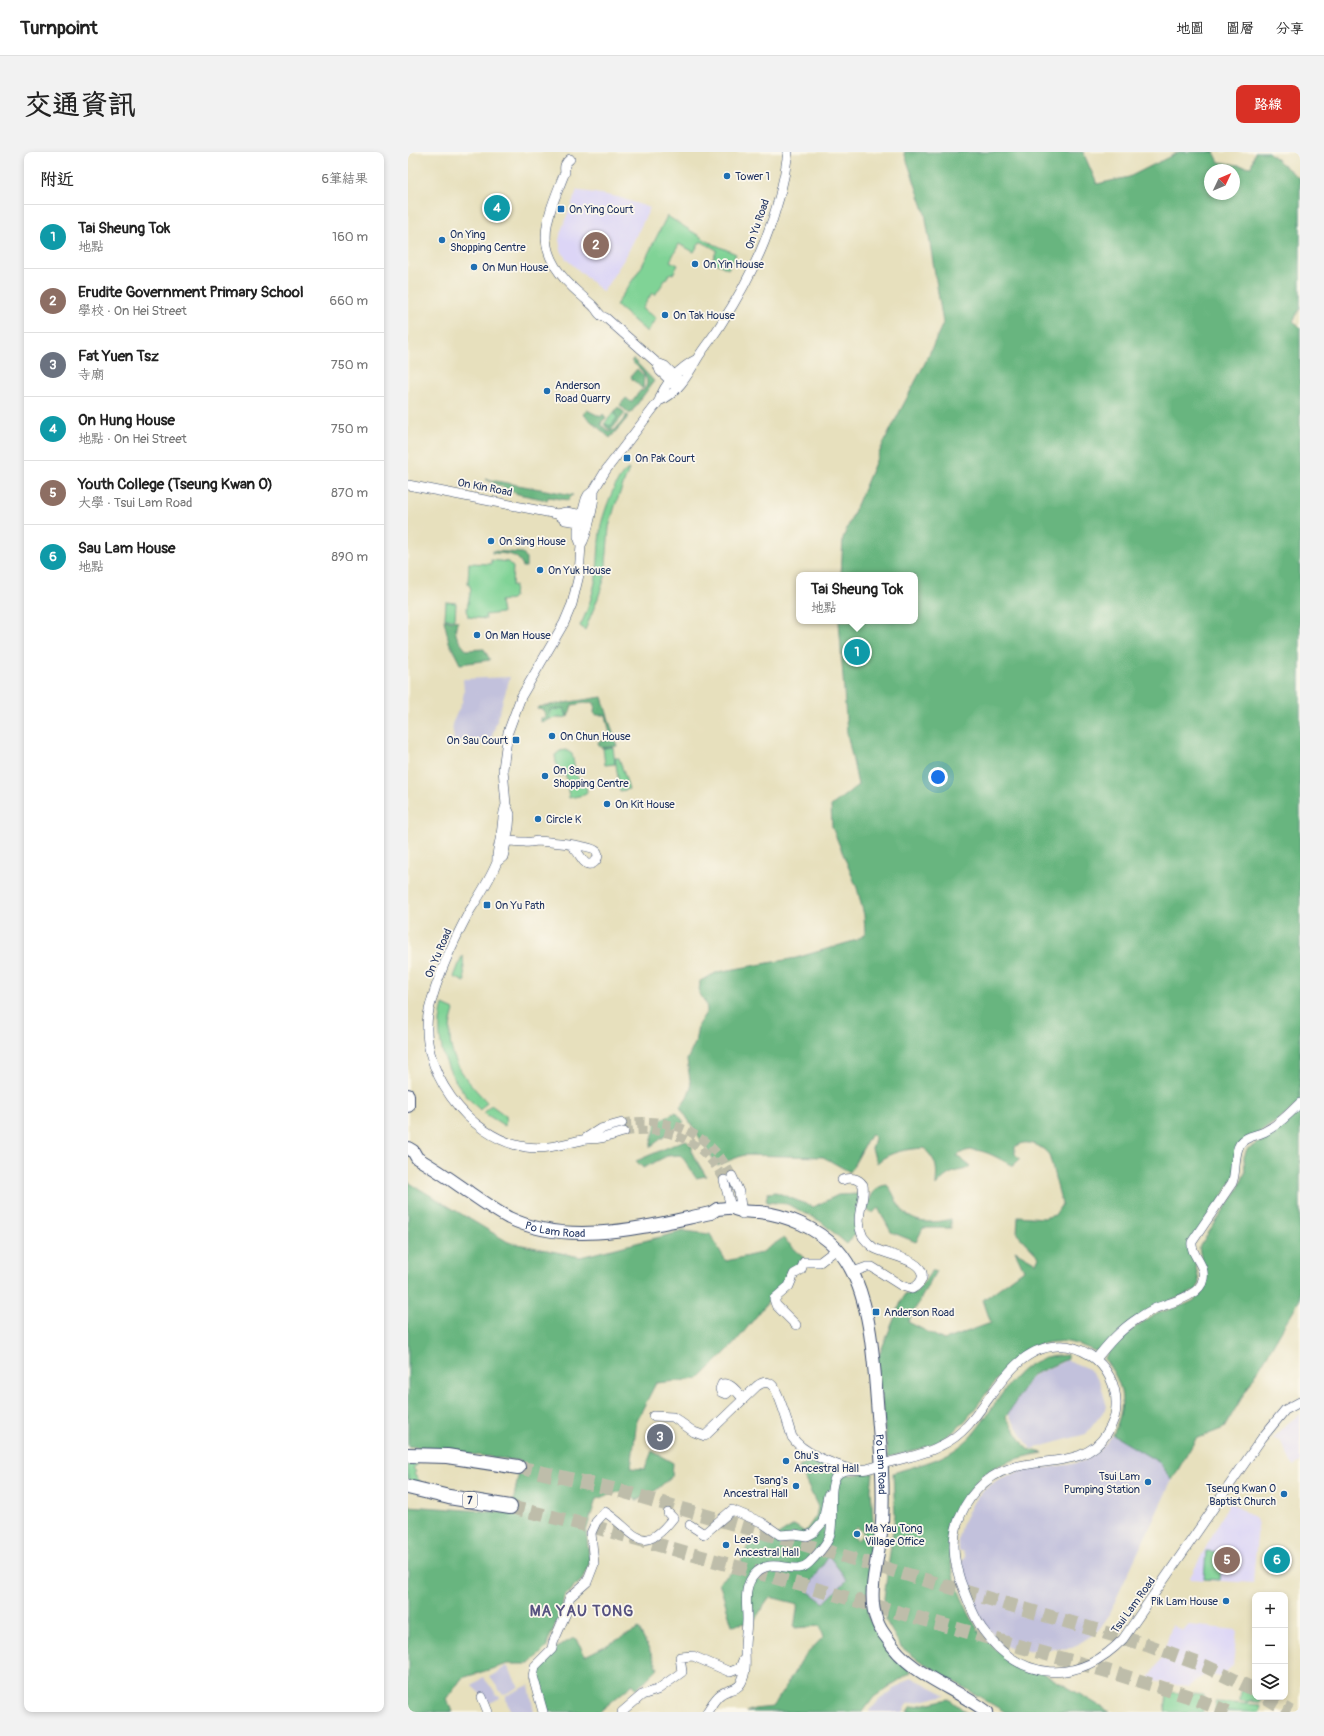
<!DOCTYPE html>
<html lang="zh-TW">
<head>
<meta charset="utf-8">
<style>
  :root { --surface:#fff; --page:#f2f2f2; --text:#222; --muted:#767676; --line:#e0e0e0; --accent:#d93025 }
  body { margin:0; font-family:Pangolin,"LXGW WenKai TC",sans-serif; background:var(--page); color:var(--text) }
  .controls { position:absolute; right:12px; bottom:12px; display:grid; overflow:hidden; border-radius:8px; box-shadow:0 2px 6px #0003 }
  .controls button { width:36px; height:36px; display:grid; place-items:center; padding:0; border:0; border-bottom:1px solid var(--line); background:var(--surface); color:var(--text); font:20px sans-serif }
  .compass { position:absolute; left:796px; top:12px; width:36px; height:36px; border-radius:50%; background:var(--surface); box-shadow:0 2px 6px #0003; rotate:46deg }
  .you { position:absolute; left:530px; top:625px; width:14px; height:14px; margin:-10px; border:3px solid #fff; border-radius:50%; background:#1a73e8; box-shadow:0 0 0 6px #1a73e833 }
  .badge { display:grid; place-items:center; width:26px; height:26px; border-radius:50%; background:var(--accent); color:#fff; font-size:13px; font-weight:700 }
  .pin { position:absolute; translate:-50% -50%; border:2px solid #fff; box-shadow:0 1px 4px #0006 }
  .popup { position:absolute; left:388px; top:420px; width:122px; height:52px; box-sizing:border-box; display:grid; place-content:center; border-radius:8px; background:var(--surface); filter:drop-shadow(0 1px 3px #0005); font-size:13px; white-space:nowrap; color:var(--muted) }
  .popup b { font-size:15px; color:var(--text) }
  .popup::after { content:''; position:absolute; left:50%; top:100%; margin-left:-8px; border:8px solid transparent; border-top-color:var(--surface) }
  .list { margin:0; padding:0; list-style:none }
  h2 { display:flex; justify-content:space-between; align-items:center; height:52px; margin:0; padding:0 16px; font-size:17px }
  h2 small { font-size:13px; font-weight:400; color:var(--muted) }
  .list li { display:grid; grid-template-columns:26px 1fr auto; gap:12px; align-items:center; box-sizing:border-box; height:64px; padding:0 16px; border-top:1px solid var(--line) }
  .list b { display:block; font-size:15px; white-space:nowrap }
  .list p { margin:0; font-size:13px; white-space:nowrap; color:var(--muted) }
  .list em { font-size:13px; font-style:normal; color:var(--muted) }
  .icon { flex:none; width:22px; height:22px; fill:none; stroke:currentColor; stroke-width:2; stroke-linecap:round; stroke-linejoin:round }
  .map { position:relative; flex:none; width:892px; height:1560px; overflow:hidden; border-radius:8px }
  header { display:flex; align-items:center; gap:24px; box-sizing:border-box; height:56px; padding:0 20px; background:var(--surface); border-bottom:1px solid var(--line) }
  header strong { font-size:19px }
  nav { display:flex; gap:22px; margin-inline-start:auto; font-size:14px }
  .intro { display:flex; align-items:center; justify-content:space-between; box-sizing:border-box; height:96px; padding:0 24px }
  h1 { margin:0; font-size:28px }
  .button { padding:10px 18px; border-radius:8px; background:var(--accent); color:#fff; font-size:14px; font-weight:700 }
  main { display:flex; gap:24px; padding:0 24px }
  aside { flex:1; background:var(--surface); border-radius:8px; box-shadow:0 2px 6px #0003 }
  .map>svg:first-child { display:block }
  .built { fill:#dcd5f6 }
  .industrial { fill:#c2c1dc }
  .green { fill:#80d396; stroke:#4e817a }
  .forest { fill:#68b57f; stroke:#42726e; fill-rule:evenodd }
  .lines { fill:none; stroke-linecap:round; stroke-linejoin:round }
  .minor-tunnel { stroke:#bebdaa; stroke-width:9; stroke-dasharray:9 4.5; stroke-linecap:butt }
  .highway-tunnel { stroke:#bebdaa; stroke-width:14; stroke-dasharray:14 7; stroke-linecap:butt }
  .minor-casing { stroke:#3a4a6c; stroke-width:10 }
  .major-casing { stroke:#3a4a6c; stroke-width:14 }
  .highway-casing { stroke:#3a4a6c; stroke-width:16 }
  .minor { stroke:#fff; stroke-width:9 }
  .major { stroke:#fff; stroke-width:12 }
  .highway { stroke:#fff; stroke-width:14 }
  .poi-dot { fill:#1f6fb2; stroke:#fbf7ec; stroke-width:1.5 }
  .labels { text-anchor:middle; stroke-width:3.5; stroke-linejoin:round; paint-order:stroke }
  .shield { fill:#fbf7ec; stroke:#5e6b89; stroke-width:1 }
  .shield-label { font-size:10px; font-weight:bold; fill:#1b2f5e }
  .poi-label { font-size:11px; fill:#1b2f5e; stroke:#fbf7ec; text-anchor:start }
  .street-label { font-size:11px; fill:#1b2f5e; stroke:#fbf7ec }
  .district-label { font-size:15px; font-weight:bold; letter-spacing:1px; fill:#565281; stroke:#fbf7ec }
</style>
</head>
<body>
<header>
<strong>Turnpoint</strong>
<nav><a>地圖</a><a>圖層</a><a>分享</a></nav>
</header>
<div class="intro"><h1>交通資訊</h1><a class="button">路線</a></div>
<main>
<aside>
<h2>附近<small>6筆結果</small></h2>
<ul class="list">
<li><span class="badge" style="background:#0f9aa8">1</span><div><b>Tai Sheung Tok</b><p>地點</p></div><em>160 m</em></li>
<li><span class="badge" style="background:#8d6e63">2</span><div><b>Erudite Government Primary School</b><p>學校 · On Hei Street</p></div><em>660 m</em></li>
<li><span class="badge" style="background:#6b7280">3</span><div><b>Fat Yuen Tsz</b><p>寺廟</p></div><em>750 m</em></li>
<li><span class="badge" style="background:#0f9aa8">4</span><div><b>On Hung House</b><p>地點 · On Hei Street</p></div><em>750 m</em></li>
<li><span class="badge" style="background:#8d6e63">5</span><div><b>Youth College (Tseung Kwan O)</b><p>大學 · Tsui Lam Road</p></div><em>870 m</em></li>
<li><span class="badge" style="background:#0f9aa8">6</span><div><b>Sau Lam House</b><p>地點</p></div><em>890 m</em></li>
</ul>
</aside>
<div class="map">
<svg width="892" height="1560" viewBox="0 0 892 1560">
  <rect width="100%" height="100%" fill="#fbf7ec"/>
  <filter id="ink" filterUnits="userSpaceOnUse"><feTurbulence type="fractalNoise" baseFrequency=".025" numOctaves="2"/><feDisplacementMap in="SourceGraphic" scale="8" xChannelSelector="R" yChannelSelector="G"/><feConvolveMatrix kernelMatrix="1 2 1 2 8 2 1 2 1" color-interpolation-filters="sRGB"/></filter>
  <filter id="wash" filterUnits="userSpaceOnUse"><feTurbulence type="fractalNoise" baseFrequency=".012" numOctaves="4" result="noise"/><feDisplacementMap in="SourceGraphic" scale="16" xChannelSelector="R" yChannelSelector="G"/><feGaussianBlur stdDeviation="0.9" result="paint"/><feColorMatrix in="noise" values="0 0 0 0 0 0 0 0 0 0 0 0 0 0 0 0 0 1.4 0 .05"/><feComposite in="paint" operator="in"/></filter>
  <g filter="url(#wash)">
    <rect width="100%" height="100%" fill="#e7e0bd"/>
    <!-- built -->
    <path class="built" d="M169,38L210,45L242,56L218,104L195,140L158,107L153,98L151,88L153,79Z
      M892,1262V1310L885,1314L872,1288L864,1286L879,1272Z
      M822,1350L848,1367L850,1373L845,1431L781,1427Z
      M764,1473L775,1479L781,1473L829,1478L825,1513L813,1525L797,1522L781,1535L740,1528L755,1503Z"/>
    <!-- industrial -->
    <path class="industrial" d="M102,525L82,591L46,589L44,572L54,550L56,540L55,527Z
      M659,1208L681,1217L692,1230L699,1255L678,1282L623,1297L600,1262L624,1224Z
      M705,1283L752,1311L764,1328L699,1466L689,1480L664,1496L610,1499L592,1492V1489L579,1476L570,1461L553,1416V1411L557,1405L554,1399H550V1386L553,1374L559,1362L566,1349L576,1338L588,1329L610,1320L664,1312L678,1308L691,1299Z
      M421,1404L439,1428L416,1451L398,1438Z
      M99,1514L111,1535L95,1543L82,1525Z
      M75,1525L92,1546L82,1551L64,1534Z
      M503,1525L538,1543L500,1552L495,1560H461L471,1548Z
      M121,1533L126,1560H105L100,1553L97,1544Z"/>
    <!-- green -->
    <path class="green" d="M259,64L301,90L328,102L320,117L304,109L309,98L294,90H292L286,100L271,92L262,109L270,113L265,122L262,121L247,143L244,141L234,157L248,166L239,180L208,153L234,114Z
      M207,259L209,266L203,275H200L196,272Z
      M221,317L207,354L201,375L197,425L190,446L177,478L172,474C180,458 185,442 188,425C191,408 190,390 193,373C196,360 209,321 221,317Z
      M83,408L100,410L105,415L104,434H107L106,445L104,447L92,449L94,461L77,463L78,467L60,465L59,456L63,437L60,431L61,411L83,412Z
      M38,450L48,451L47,467H37Z
      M155,556L157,558L159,565L141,567L142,558Z
      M205,595L207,612L197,613L195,596Z
      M158,598L164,602L168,623L178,634L179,640L176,643L161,646L158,623L150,624L147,603L152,599Z
      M207,606H211L221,637L212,639Z
      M54,804L55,805L57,830L46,825Z
      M35,853L46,858C33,898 52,922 79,950L72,958C42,930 24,894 35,853Z
      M83,953L98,964L97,974L76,961Z
      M10,1312L5,1316L8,1320L6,1322L15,1333L0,1327V1313Z
      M798,1399L814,1400L812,1428L796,1427Z
      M833,1536L847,1537V1545H852V1550L832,1549Z
      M759,1540L796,1543L795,1560H757Z
      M808,1550L853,1553L852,1560H807Z"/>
    <!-- forest -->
    <path class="forest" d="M496,0H675L689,32L721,25L771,0H806L811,10L843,15L847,0H860L892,27V157L885,169L892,175V949L878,963L833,993L830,1019L784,1094L791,1130L789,1138L743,1157L689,1200C680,1196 670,1192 660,1190C656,1189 650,1190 645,1190C601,1194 580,1246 552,1274C532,1293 506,1299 480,1305L469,1208L496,1143L508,1140L524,1119H528L500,1170L536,1188L583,1171L575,1148L616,1118L607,1099L628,1111L631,1105L609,1082L610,1064L636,1066L647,1063L654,1052L641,1003C634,993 616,986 607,995V1002L612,1007L605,1014C589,1006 566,989 549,1004L562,1014C557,1019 552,1018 546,1020C538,1023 533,1028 528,1034C529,1015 530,1011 516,996C500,997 482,999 469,1011L464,997L467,986L463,982L442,1020L415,1005L336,1003L309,1013L272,955L279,945L283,935L279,908L287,891L290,873L299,859L298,852L291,840L292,829L310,820L388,806L449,788L457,782L456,763L449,736L424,675L423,654L450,633L439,581L431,469H507V423H433L435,386L475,292L519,207L535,171L517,61ZM802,18H826V42H802Z
      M225,207L246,229L222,262L212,253L218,246L223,250L233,238L235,239C245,228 233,217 223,209Z
      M229,217L236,224L235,237L224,227L223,224Z
      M210,255L217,261L204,277H200L196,272L203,274L209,266L207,259Z
      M179,258L193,265L195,262L198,266L194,269L193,273L200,279L207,278L218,265V263L221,264L202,286L175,262Z
      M77,327L165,343L160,348L140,345L139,348L110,342Z
      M84,399L115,401L118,406V415H115C110,400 97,402 84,401Z
      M36,468L50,469C44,481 50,488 58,498L76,497L82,508L52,512L41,490Z
      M194,545L209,594L195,596L191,594L190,590L203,587L198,563H189L186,561L187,552L184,550L164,553L160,565L156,556L142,558L141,568L133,570V566H137L136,558L129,557L130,555Z
      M892,958V1147L816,1276L788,1287L764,1328L752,1311L705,1283C718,1253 718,1234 696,1207C708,1188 726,1175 745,1164C762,1154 793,1155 798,1132C799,1123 792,1105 791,1095L830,1037L837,1021L836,1005L839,997L864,984Z
      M268,960L276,970L242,995L249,969Z
      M277,988L284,994V1001L298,1024L288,1026C282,1018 279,1010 272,1003L259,1004L235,1016L228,1009Z
      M0,1030L100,1090L172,1105L276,1079L302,1082L318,1109L353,1101L375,1086L396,1106L325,1193L291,1227L248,1231L229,1268L223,1316L237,1317L244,1299L265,1311L264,1324L246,1340L229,1348L213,1339L188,1347L178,1379L182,1410L174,1428L157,1443L155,1448L154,1459L140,1489L139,1495L122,1512H100L54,1526L39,1547L44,1560H0V1354L103,1361L113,1309L0,1294Z
      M479,1033C485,1039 486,1045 490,1052C502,1073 522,1072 543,1067V1076H515L508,1090L483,1080L470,1056L465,1061L458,1057C463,1045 465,1034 479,1033Z
      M368,1040L405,1055L430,1043L451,1042L448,1081L439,1092L412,1069L379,1052L359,1050L358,1047L360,1041Z
      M659,1203V1207L624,1223L598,1265L619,1297L635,1301C613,1305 591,1310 573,1325C569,1328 565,1334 562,1339C533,1375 538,1413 557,1453C563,1466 570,1480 581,1491C595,1507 618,1511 636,1522C658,1534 680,1547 702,1560H597L512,1509L493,1495L478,1469L476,1446L487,1363L485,1321C515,1311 541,1308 564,1283C582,1263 602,1221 627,1210C636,1205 649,1204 659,1203Z
      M393,1300L396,1304L443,1323L465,1321L463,1337L465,1369L460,1465L484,1505L503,1520L466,1545L455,1560H338L346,1557L365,1555L395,1506L416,1484L412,1474L386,1476L390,1452L362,1445L345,1470L324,1473L311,1430L331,1415L341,1391L365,1386L386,1373L397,1380L408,1364L410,1355L391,1315L398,1312ZM449,1375L456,1381L449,1389L442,1383ZM421,1404L439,1428L416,1451L398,1438Z
      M231,1477L250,1516L229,1537L225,1532L191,1560H140L130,1524C130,1506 152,1493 166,1486L169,1487L177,1504Z
      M541,1547L558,1560H500L503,1555Z"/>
  </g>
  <g filter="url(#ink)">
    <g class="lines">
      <!-- minor-tunnel -->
      <path class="minor-tunnel" d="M214,971C262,964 302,980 324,1024
        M216,980C260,973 295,988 316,1028"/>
      <!-- highway-tunnel -->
      <path class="highway-tunnel" d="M110,1315L210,1338L739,1493L797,1514L847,1538
        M102,1355L187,1375L706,1521L780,1544L820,1560
        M858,1545L882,1560"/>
      <defs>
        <path id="minor" d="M162,7C157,11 156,14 157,20C135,75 123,100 174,144C178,148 184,152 187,156C191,161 191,164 198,166L249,211L257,214L273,230
          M249,211L252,219L267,233
          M251,249C268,243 280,223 289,207C296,195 306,184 313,172C346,122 373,61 380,0
          M0,333L149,362L158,360L181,364
          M149,362L157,368L178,371
          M173,393C179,385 187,348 186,338
          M98,653C94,663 95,672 93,682C92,691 88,700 89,710C82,728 71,744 61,760C45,790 29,825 21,858C8,915 60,987 118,995C138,998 155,992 174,988C180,986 186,987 192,986C200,985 208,982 216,980
          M93,688C101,689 109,690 117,690C122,691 126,689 130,689C139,690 186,693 189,700C192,706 186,713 180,712C174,711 171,698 162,693
          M89,710L95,705L96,701L101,675L102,662L98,653L95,617L100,580L113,545L156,471L164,452L171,423L173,393L170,385V377L178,347L180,343L186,338L198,318L251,249C256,231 273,215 289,207
          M178,986L192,977L214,971
          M324,1024L331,1040L334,1062
          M316,1028L323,1055
          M434,1028C442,1025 450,1026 455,1033C458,1050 445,1064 455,1085C458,1089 462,1093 466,1096C477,1103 518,1107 514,1126C513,1131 509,1134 504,1137L494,1134L464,1115H459L445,1120
          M388,1173L368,1153L366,1147L381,1134L386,1122L393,1118L396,1110H412L429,1097
          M688,1207C700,1192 712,1178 729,1167C735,1163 741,1159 748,1156C761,1151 793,1144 795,1127C798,1112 782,1103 784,1090L824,1031C829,1019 825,1003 832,992C837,984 848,984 856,980C870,973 881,962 892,951
          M325,1236L318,1242L313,1240L312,1237L314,1232C323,1230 330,1241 335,1247
          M245,1264L265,1265L286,1280L297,1284L349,1234C354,1230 360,1228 365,1234C372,1242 380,1273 384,1285C394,1301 423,1311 441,1317
          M282,1373L296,1382L324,1358L353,1370L372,1383L386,1382L399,1384L405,1381L415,1370L420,1343
          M74,1545L80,1560
          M135,1560L125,1524L127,1514L144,1497L145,1491L158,1461L160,1450L162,1445L179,1430L186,1412L183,1381L188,1370L197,1360C228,1380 233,1407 265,1366L260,1361
          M214,1560L234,1543L249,1538L274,1520L272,1505L285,1504L322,1520L332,1516L335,1508
          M299,1560C303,1554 307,1546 313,1542C320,1537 329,1539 333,1531C339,1520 337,1507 337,1496C337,1486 339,1476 339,1467C339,1451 335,1434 347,1422C364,1403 387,1425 401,1411C408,1404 419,1393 422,1383C427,1366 418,1331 431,1321C440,1315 449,1319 459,1317C467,1315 474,1312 482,1310C499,1305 516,1303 532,1294C543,1289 552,1282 560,1273C586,1244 606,1196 649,1194C661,1193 672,1197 682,1203C699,1214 709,1234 708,1254C708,1263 704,1273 699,1281C678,1316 636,1305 603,1316C577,1324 557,1346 549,1373C542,1396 548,1420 557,1441C562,1454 567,1467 575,1478C613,1531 671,1533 715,1487L854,1286L877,1258L892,1250"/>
        <g id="major">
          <path d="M0,943V954"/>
          <path id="s1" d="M0,996L5,999L9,1006C24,1015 38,1024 52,1034C68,1045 84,1057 101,1066C163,1096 239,1074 303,1061L309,1057L330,1055"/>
          <path id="s2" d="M323,1055C332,1061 340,1059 351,1060C379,1063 409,1076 429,1097C464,1135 466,1213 470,1263C473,1299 476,1334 474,1370C473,1400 457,1441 469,1469C471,1475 475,1481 479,1486C501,1523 547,1535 579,1560"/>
        </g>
        <path id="highway" d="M0,1303L39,1304L110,1315
          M0,1335L41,1345L102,1355"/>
      </defs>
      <!-- minor casing -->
      <use href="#minor" class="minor-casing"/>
      <!-- major casing -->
      <use href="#major" class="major-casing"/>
      <!-- highway casing -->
      <use href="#highway" class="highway-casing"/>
      <!-- minor -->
      <use href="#minor" class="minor"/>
      <!-- major -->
      <use href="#major" class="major"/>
      <!-- highway -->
      <use href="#highway" class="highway"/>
    </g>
  </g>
  <!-- markers -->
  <g class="poi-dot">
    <circle cx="319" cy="24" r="4"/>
    <rect x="149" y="53" width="8" height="8" rx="2"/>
    <circle cx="34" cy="88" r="4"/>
    <circle cx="287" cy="112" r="4"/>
    <circle cx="66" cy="115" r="4"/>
    <circle cx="257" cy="163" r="4"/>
    <circle cx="139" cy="239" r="4"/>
    <rect x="215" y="302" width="8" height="8" rx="2"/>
    <circle cx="83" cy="389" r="4"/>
    <circle cx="132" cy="418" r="4"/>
    <circle cx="69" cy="483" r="4"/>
    <circle cx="144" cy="584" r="4"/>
    <rect x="104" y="584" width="8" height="8" rx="2"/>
    <circle cx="137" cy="624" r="4"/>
    <circle cx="199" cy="652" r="4"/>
    <circle cx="130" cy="667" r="4"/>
    <rect x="75" y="749" width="8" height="8" rx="2"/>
    <rect x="464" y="1156" width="8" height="8" rx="2"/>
    <circle cx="378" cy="1309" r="4"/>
    <circle cx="740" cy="1330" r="4"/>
    <circle cx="388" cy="1334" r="4"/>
    <circle cx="876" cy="1342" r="4"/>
    <circle cx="449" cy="1382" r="4"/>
    <circle cx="318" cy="1393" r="4"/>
    <circle cx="818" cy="1449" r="4"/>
  </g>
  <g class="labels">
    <!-- shield labels -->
    <rect class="shield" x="55" y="1340" width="14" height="16" rx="3"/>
    <g class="shield-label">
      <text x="62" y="1352">7</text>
    </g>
    <!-- poi labels -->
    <g class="poi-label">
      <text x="327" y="28">Tower 1</text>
      <text x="161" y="61">On Ying Court</text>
      <text x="42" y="86">On Ying<tspan x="42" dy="13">Shopping Centre</tspan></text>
      <text x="295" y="116">On Yin House</text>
      <text x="74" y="119">On Mun House</text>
      <text x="265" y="167">On Tak House</text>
      <text x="147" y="237">Anderson<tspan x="147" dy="13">Road Quarry</tspan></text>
      <text x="227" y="310">On Pak Court</text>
      <text x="91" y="393">On Sing House</text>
      <text x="140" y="422">On Yuk House</text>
      <text x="77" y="487">On Man House</text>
      <text x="152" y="588">On Chun House</text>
      <text x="100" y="592" text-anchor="end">On Sau Court</text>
      <text x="145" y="622">On Sau<tspan x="145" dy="13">Shopping Centre</tspan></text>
      <text x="207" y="656">On Kit House</text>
      <text x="138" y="671">Circle K</text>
      <text x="87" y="757">On Yu Path</text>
      <text x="476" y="1164">Anderson Road</text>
      <text x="386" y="1307">Chu's<tspan x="386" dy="13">Ancestral Hall</tspan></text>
      <text x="732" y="1328" text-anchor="end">Tsui Lam<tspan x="732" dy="13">Pumping Station</tspan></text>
      <text x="380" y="1332" text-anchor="end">Tsang's<tspan x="380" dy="13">Ancestral Hall</tspan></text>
      <text x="868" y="1340" text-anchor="end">Tseung Kwan O<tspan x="868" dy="13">Baptist Church</tspan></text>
      <text x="457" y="1380">Ma Yau Tong<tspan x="457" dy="13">Village Office</tspan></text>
      <text x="326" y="1391">Lee's<tspan x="326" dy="13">Ancestral Hall</tspan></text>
      <text x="810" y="1453" text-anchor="end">Pik Lam House</text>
    </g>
    <!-- street labels -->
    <g class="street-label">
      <text transform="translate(349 72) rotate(-71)" y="4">On Yu Road</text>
      <text transform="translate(77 335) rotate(11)" y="4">On Kin Road</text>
      <text transform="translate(30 801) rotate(-67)" y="4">On Yu Road</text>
      <text dy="4" stroke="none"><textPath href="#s1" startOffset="172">Po Lam Road</textPath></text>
      <text dy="4" stroke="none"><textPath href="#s2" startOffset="340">Po Lam Road</textPath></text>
      <text transform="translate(725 1453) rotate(-54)" y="4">Tsui Lam Road</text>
    </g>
    <!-- district labels -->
    <g class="district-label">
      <text x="174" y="1464">MA YAU TONG</text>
    </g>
  </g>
</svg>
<div class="controls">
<button>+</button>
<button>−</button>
<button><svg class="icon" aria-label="layers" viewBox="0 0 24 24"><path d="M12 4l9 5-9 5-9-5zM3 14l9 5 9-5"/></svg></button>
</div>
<svg class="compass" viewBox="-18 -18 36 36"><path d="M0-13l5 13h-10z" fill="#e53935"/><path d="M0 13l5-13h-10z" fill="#767676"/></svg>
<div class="you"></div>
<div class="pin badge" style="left:449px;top:500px;background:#0f9aa8">1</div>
<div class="popup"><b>Tai Sheung Tok</b>地點</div>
<div class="pin badge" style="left:188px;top:93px;background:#8d6e63">2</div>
<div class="pin badge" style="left:252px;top:1285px;background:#6b7280">3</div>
<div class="pin badge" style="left:89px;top:56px;background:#0f9aa8">4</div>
<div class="pin badge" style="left:819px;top:1408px;background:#8d6e63">5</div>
<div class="pin badge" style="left:869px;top:1408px;background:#0f9aa8">6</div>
</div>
</main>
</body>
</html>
